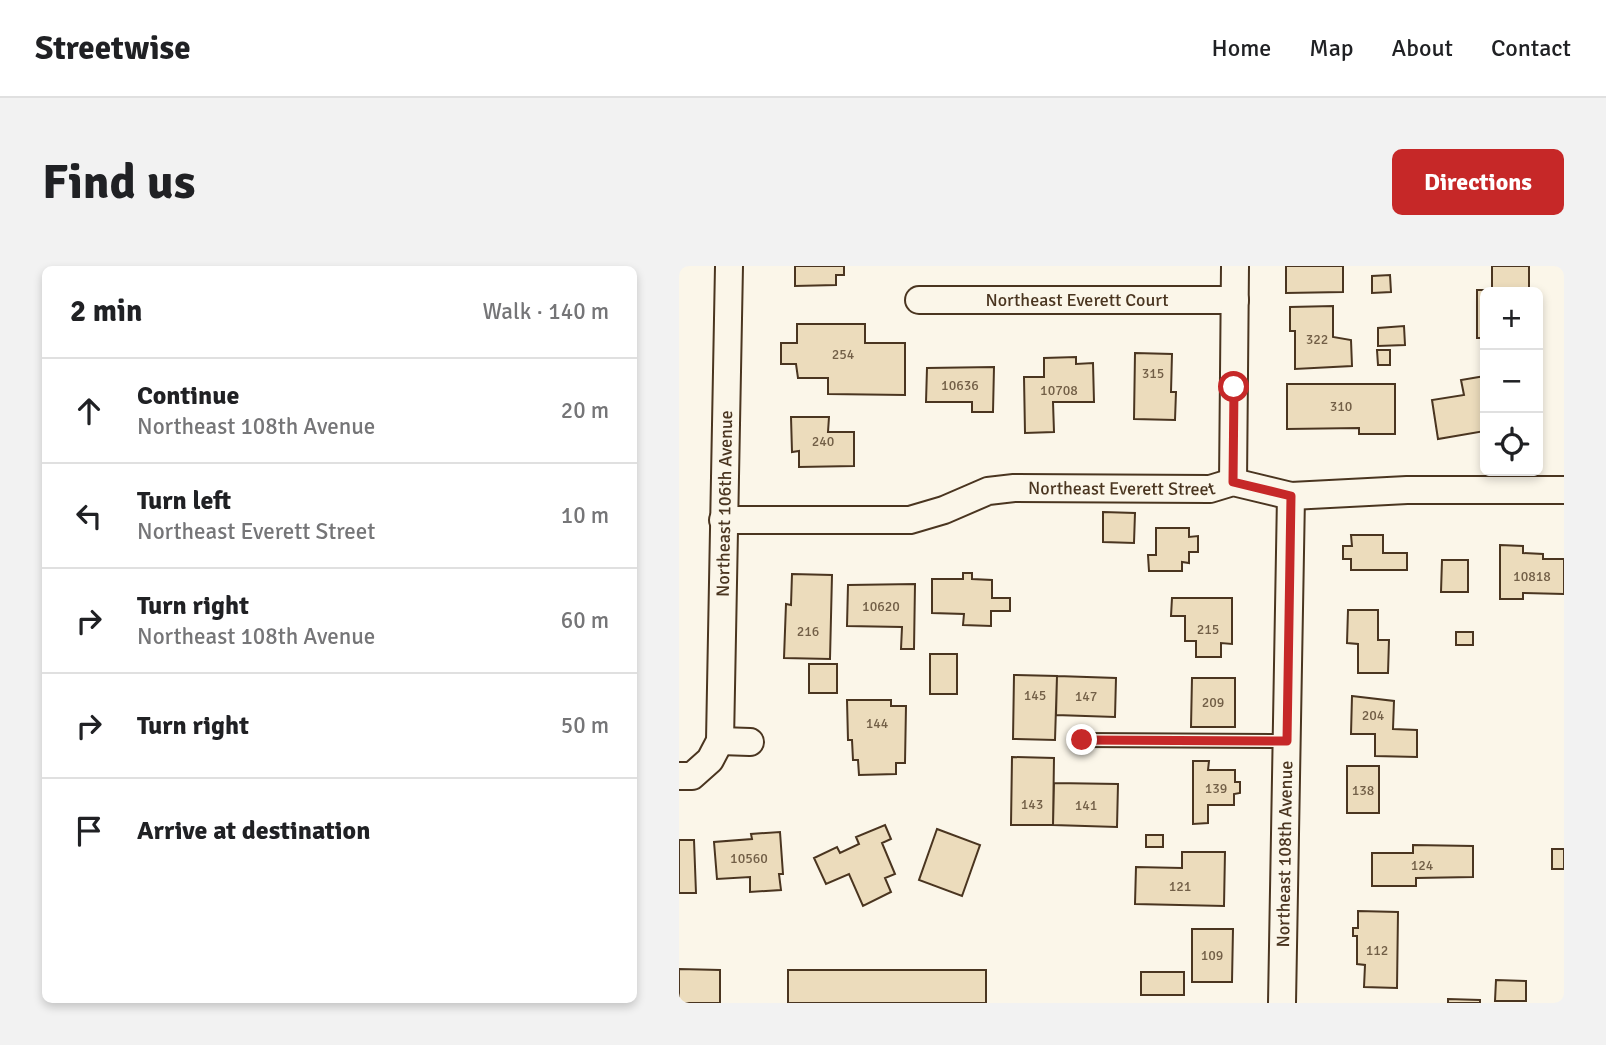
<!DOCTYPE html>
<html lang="en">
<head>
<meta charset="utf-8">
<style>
  :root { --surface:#fff; --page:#f2f2f2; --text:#202124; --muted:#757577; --line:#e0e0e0; --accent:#c62828 }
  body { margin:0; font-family:Signika,sans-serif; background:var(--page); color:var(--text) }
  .controls { position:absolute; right:21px; top:21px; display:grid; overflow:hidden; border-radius:10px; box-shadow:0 4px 10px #0003 }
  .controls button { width:63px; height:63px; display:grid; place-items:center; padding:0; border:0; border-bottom:2px solid var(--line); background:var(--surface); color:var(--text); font:35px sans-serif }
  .stop { position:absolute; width:21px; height:21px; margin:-16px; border:5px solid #c62828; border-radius:50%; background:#fff }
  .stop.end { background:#c62828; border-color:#fff; box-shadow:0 2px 7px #0008 }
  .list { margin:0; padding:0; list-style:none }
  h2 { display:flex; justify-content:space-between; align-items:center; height:91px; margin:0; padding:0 28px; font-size:30px }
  h2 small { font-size:23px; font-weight:400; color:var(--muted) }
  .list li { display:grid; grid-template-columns:46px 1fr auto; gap:21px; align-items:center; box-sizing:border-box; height:105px; padding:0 28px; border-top:2px solid var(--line) }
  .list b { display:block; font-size:26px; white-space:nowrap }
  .list p { margin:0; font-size:23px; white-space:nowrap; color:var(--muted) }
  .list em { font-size:23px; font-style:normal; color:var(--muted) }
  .icon { flex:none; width:38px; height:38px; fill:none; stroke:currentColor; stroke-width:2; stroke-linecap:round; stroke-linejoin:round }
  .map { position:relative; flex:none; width:885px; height:737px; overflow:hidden; border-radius:10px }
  header { display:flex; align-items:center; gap:42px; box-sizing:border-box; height:98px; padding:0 35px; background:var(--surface); border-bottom:2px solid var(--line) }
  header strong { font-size:33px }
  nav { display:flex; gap:38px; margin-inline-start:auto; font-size:24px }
  .intro { display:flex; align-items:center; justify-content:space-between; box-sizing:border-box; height:168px; padding:0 42px }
  h1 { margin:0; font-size:49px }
  .button { padding:18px 32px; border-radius:10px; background:var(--accent); color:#fff; font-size:24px; font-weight:700 }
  main { display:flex; gap:42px; padding:0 42px }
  aside { flex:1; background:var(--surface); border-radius:10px; box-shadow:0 4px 10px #0003 }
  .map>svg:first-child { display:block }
  .building { fill:#ecdcbc; stroke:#4a3520; stroke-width:2 }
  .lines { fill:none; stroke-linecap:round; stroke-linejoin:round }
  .lane-casing { stroke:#4a3520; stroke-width:16 }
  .street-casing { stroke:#4a3520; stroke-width:30 }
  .lane { stroke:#fbf6e9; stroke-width:12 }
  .street { stroke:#fbf6e9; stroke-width:26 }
  .route { stroke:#c62828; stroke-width:9 }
  .labels { text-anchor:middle; stroke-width:5; stroke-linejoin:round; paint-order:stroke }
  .number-label { font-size:14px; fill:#725f47 }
  .street-label { font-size:18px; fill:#4a3520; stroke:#fbf6e9 }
</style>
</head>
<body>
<header>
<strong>Streetwise</strong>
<nav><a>Home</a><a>Map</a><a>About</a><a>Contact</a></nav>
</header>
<div class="intro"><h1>Find us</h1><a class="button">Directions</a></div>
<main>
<aside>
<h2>2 min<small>Walk · 140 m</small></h2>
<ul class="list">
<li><svg class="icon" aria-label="ahead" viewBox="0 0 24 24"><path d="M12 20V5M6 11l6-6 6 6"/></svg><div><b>Continue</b><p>Northeast 108th Avenue</p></div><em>20 m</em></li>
<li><svg class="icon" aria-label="left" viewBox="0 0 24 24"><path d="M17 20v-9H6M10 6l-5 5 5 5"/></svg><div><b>Turn left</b><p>Northeast Everett Street</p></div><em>10 m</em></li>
<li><svg class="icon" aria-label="right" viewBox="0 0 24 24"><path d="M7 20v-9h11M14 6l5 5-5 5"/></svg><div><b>Turn right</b><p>Northeast 108th Avenue</p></div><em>60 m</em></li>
<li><svg class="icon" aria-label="right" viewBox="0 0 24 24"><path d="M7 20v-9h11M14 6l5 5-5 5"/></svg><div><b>Turn right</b></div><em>50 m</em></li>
<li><svg class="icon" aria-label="arrive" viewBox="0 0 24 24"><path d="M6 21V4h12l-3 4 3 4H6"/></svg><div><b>Arrive at destination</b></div></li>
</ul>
</aside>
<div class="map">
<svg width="885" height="737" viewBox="0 0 885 737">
  <rect width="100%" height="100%" fill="#fbf6e9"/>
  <!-- building -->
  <path class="building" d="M116,0H165V9H157V19L116,20Z
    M607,0H664V26L607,27Z
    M813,0H850V26H806V72H798V24H813Z
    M711,9L712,26L693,27V10Z
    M654,40V71L672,74L673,100L616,103V65H611V41Z
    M118,58H186V77H226V129L149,128V112H119L117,98H102V77H118Z
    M725,60L726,79L699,80V62Z
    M698,84H711V99H699Z
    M456,87L493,88L492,126H497L496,154L455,153Z
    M397,91V98L414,97L415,136H374L375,166L346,167L345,111H365V92Z
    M315,101L314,146H293V136H247L248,102Z
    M806,110V165L759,173L753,134L785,129L782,114Z
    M608,118H716V168H680V162L608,163Z
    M112,151H150L149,166H175V200L120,201V185L113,186Z
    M424,246L456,247L455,277L424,276Z
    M477,262H510V271L519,270V286H510V297L503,296V305H470L469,289H477Z
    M672,269H704V287H728V304H672V293H664V280H673Z
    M821,279L844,280V287L864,288V293H885V328L844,327V333H821Z
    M763,294H789V326H762Z
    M284,307H293V313L313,314V332H331V345H312V360L284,359L285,348L253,347V313H284Z
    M113,308L153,309L151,393L105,392L107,338L112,339Z
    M236,318L235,383H222L223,361L168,360L169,319Z
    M493,332H553V378L542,377V391H517V375H506V350H492Z
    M669,344H699V374H710L709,407H679V378L668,377Z
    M777,366H794V379H777Z
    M251,388H278V428H251Z
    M130,398H158V427H130Z
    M335,409L378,410L376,474L334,473Z
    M378,410L437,412L436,451L377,449Z
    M513,412H556V461H512Z
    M673,430L715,435L714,463L738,464V491L696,490V468H672Z
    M168,434H212V440H227L226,497H217V508L180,509L179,494H174L173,474H169Z
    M333,491L375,492L374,559H332Z
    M514,495H530L529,504H556V516H561V527L555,528V539H529V557L514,558Z
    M668,500H700V547H668Z
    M375,517L439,518L438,561L374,559Z
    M206,559L212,573L203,577L216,608L206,612L212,626L184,640L170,608L147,618L135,592L158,581L161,587L180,578L177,571Z
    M258,563L301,579L283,630L240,614Z
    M101,566L104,608H100L102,624L71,626V611L38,613L35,576L73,573L72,568Z
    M467,569H484V581H467Z
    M0,574H15L17,627H0Z
    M734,579L794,580V611L737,612V620H693V587H734Z
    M873,583H885V603H873Z
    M503,586H546L545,640L456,638L457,601L503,602Z
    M679,645L719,646L718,722L685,721L686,699L678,698V670H674V662H679Z
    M513,663H554L553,716H513Z
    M0,703L41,704V737H0Z
    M109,704H307V737H109Z
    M462,706H505V729H462Z
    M817,714L847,715V735H816Z
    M769,733L801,734V737H769Z"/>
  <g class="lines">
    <defs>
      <path id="lane" d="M403,474L608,475"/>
      <g id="street">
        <path id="s1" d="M240,34H556"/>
        <path d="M554,216L556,0"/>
        <path id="s2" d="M44,254H231L265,244L309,225L335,222L531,223L554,216L612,230L728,224H885"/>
        <path d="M41,475L71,476"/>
        <path id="s3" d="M0,510H13L31,494L41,475L50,0"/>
        <path id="s4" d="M603,737L612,230"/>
      </g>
    </defs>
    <!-- lane casing -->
    <use href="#lane" class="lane-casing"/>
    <!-- street casing -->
    <use href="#street" class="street-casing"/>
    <!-- lane -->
    <use href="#lane" class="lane"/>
    <!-- street -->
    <use href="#street" class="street"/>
  </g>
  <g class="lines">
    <!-- route -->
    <path class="route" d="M403,474L608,475L612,230L554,216L555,121"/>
  </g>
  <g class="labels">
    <!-- number labels -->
    <g class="number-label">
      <text x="638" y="78">322</text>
      <text x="164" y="93">254</text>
      <text x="474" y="112">315</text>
      <text x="281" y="124">10636</text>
      <text x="380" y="129">10708</text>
      <text x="662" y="145">310</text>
      <text x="144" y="180">240</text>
      <text x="853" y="315">10818</text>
      <text x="202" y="345">10620</text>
      <text x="529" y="368">215</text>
      <text x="129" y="370">216</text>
      <text x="356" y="434">145</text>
      <text x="407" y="435">147</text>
      <text x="534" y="441">209</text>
      <text x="694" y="454">204</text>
      <text x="198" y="462">144</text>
      <text x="537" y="527">139</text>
      <text x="684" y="529">138</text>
      <text x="353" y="543">143</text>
      <text x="407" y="544">141</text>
      <text x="70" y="597">10560</text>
      <text x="743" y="604">124</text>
      <text x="501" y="625">121</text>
      <text x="698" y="689">112</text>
      <text x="533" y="694">109</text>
    </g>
    <!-- street labels -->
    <g class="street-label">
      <text dy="6" stroke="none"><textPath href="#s1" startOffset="158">Northeast Everett Court</textPath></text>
      <text dy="6" stroke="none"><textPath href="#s2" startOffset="404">Northeast Everett Street</textPath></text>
      <text dy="6" stroke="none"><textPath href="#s3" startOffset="296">Northeast 106th Avenue</textPath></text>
      <text dy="6" stroke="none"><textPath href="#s4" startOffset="149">Northeast 108th Avenue</textPath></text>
    </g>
  </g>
</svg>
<div class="controls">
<button>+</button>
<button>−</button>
<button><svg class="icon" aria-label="locate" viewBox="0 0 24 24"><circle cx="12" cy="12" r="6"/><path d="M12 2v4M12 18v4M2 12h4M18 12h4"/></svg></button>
</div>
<div class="stop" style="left:555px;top:121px"></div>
<div class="stop end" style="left:403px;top:474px"></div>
</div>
</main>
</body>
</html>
